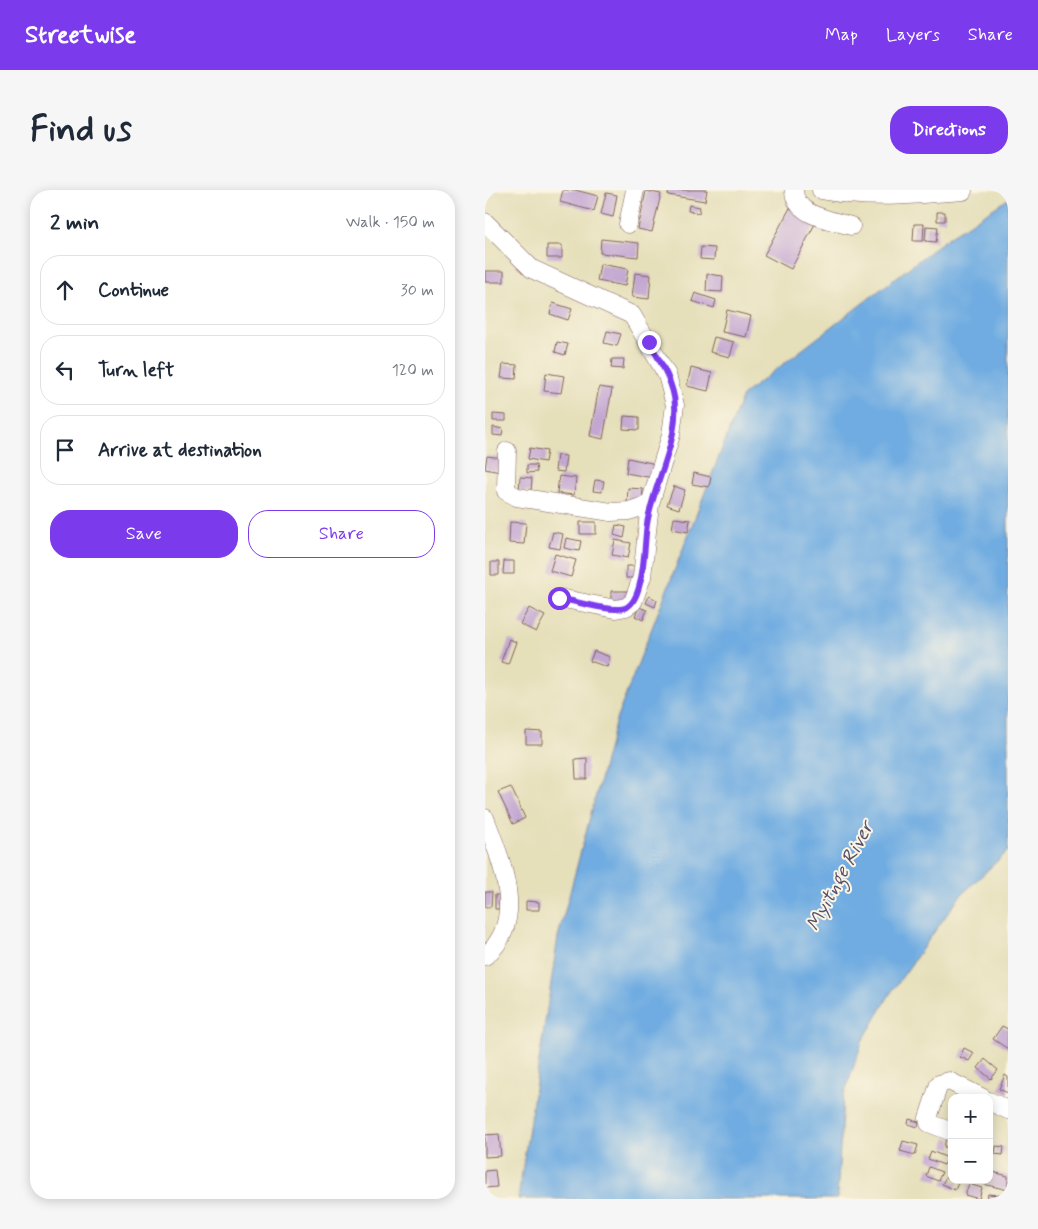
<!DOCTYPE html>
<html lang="en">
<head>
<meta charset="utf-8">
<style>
  :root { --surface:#fff; --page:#f6f6f7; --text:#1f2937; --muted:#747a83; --line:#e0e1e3; --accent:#7c3aed }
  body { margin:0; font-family:Mynerve,sans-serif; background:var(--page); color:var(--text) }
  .controls { position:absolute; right:15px; bottom:15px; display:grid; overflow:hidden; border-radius:10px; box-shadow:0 2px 12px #0003 }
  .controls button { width:45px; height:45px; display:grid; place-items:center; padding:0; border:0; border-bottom:1px solid var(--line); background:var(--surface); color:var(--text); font:25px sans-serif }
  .stop { position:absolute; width:15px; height:15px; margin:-11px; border:4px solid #7c3aed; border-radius:50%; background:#fff }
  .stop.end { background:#7c3aed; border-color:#fff; box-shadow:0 1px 5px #0008 }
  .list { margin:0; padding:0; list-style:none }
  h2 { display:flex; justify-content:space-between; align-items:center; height:65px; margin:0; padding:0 20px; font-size:21px }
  h2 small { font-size:16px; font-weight:400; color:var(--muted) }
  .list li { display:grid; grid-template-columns:32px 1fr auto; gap:15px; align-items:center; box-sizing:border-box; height:70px; margin:0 10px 10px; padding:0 10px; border:1px solid var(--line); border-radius:20px }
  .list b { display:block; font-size:19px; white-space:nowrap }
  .list em { font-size:16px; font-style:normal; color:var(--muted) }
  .actions { display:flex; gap:10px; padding:15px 20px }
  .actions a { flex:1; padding:11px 0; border:1px solid var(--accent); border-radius:20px; text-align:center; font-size:18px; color:var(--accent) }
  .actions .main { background:var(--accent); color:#fff }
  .icon { flex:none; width:28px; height:28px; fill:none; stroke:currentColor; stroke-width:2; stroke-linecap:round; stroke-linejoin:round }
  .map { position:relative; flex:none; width:523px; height:1009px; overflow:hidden; border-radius:20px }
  header { display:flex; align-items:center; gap:30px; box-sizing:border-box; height:70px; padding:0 25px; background:var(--accent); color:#fff }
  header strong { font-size:24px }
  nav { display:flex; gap:28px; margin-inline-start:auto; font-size:18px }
  .intro { display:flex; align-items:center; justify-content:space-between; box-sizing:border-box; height:120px; padding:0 30px }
  h1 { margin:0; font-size:35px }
  .button { padding:12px 22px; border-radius:20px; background:var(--accent); color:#fff; font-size:18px; font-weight:700 }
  main { display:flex; gap:30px; padding:0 30px }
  aside { flex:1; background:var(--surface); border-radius:20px; box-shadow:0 2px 12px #0003 }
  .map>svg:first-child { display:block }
  .water { fill:#6face1; stroke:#5c6686 }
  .building { fill:#c3a7d2 }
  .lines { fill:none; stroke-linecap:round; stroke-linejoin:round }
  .minor-casing { stroke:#80625d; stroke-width:19 }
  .minor { stroke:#fff; stroke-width:18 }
  .route { stroke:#7c3aed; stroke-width:6 }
  .labels { text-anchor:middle; stroke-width:4; stroke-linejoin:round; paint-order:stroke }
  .water-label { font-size:20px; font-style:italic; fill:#57506b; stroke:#fcf5e5 }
</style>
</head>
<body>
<header>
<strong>Streetwise</strong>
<nav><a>Map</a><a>Layers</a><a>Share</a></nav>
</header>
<div class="intro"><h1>Find us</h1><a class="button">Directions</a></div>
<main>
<aside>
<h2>2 min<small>Walk · 150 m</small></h2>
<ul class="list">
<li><svg class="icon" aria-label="ahead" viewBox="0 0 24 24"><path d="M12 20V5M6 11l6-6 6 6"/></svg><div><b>Continue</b></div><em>30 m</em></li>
<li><svg class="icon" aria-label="left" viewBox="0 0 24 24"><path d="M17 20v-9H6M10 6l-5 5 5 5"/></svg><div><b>Turn left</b></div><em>120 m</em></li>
<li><svg class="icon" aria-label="arrive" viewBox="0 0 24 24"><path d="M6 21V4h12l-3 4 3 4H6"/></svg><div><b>Arrive at destination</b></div></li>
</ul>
<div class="actions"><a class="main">Save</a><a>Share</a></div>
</aside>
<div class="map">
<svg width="523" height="1009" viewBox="0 0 523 1009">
  <rect width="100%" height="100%" fill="#fcf5e5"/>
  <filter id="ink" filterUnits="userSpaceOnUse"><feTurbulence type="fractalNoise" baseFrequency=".02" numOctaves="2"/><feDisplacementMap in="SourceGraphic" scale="10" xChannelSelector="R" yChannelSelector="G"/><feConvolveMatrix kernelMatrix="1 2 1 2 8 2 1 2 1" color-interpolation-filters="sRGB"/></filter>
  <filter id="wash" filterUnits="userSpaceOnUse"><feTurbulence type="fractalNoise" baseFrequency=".0096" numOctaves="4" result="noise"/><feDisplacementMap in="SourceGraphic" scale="20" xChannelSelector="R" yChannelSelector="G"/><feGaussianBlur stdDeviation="1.12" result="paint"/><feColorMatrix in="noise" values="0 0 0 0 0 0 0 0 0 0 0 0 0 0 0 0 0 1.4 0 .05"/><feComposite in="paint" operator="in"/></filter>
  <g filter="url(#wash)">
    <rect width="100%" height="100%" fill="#e5dfba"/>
    <!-- water -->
    <path class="water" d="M523,9V661L475,706L405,804L377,852L358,908L352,1009H33L73,747L131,530L258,205L464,47Z"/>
    <g id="blocks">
      <!-- building -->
      <path class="building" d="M78,0H90L113,6L109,21L75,12Z
        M184,0H222L220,11L183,5Z
        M161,1L176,4L167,42L153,39Z
        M121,3L132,5L128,27L116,24Z
        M204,15L215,17L214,23L203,21Z
        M305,18L331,32L306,79L279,65Z
        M452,22H460V31H452Z
        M429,34H439L438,51H428Z
        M441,36L453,37L451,52L440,51Z
        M116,49L154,53L153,67L115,63Z
        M62,55H77V68H62Z
        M216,57L230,58L229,70L215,69Z
        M115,74L143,79L140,96L112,91Z
        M0,81H19V92H0Z
        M150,83L166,85L164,109L147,107Z
        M222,84L238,86L237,102L221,101Z
        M210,103L231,110L229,118L207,111Z
        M68,113L87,119L83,130L65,124Z
        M242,120L266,126L261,147L237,142Z
        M122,141L136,144L132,156L119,153Z
        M229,147L249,152L245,167L225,162Z
        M72,152L83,154L80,165L70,162Z
        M127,169H139L138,179L126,178Z
        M18,174L32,175L31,189L16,188Z
        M206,178L227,183L223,201L202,196Z
        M61,183L79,186L76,203L59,201Z
        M114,197L127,199L118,249L105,246Z
        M8,224L21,225V231H8Z
        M139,226L154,227V240L138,239Z
        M8,237L18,239L17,246L8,245Z
        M45,258L62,261L60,272L43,269Z
        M72,265L81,266L79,282L70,281Z
        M2,266L17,268L15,282L0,279Z
        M143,268L171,274L168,288L141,283Z
        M42,275H51L52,282L42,283Z
        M209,283L226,287L224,297L207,294Z
        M74,286L91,288L89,305L72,303Z
        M35,287L47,288L46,302L34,301Z
        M110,290L119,291L117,302L108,301Z
        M189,296L200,300L194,319L182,315Z
        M143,298L158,299L157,313H142Z
        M189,328L205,330L203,342L187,339Z
        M25,332L41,333L39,354L24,353Z
        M95,332H111V344H95Z
        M131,335L141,337L139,348L129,345Z
        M68,342L78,344L75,359L64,357Z
        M81,348L96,351L94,361L79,358Z
        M130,350L146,353L143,368L127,365Z
        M70,364L91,370L86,387L65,381Z
        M19,371H29V384H18Z
        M6,372H14V385H6Z
        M141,376H155V388H141Z
        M126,401H143V411H126Z
        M164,406L172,410L170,417L161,413Z
        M154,417L162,420L158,430L150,426Z
        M44,418L60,426L51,442L35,434Z
        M24,449L31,452L23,474L16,472Z
        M109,461L125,467L122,477L105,471Z
        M41,541L57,542V554H41Z
        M102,568V589H91L90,569Z
        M26,597L40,628L28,634L13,602Z
        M0,702H7L6,717H0Z
        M10,705H14V719H10Z
        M41,711L54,712V720H41Z
        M517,836L523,839V859L508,849Z
        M479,858L489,863L484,871L475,867Z
        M500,869L513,880L506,889L493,878Z
        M520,885L523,887V903L514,899Z
        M424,929L434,932L433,937L423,934Z
        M14,944L16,966L0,967V945Z
        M461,948L467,949V958L459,957Z
        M418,951L433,955L430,965L415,961Z
        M511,956L519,957L518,965L510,964Z
        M446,961L463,968L459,975L443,969Z
        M444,977L457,982L453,991L441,986Z
        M10,980L12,997L0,998V981Z
        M504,981L523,986V1000L498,994L499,990H504Z
        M461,987L473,993L470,1000L457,994Z
        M484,994L497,998L494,1009L480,1005Z
        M503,1004L523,1006V1009H502Z"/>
    </g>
  </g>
  <g filter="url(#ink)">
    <use href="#blocks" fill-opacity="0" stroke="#80625d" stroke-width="1"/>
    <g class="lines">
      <defs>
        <path id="minor" d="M309,0C309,26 347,30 366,36
          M336,0C385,10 428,5 478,1
          M0,32L47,79L147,125L182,185L190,215L186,245L165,314L157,387L148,412L141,417L131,419L74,408
          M143,34L150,0
          M22,261L21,301L32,307L126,322L144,321L165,314
          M0,628C16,670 43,732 0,766
          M504,911L523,920
          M467,942L444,933L443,928L454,894L464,891L498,908"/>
      </defs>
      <!-- minor casing -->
      <use href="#minor" class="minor-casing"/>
      <!-- minor -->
      <use href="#minor" class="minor"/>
    </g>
  </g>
  <g class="lines" filter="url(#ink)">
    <!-- route -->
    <path class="route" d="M74,408C89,411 130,424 142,417C160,407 159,353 162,334C168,296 193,253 190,215C189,193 175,171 164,152"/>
  </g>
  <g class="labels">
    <!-- water labels -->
    <g class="water-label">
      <text transform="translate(354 686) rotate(-62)" y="7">Myitnge River</text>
    </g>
  </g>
</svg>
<div class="controls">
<button>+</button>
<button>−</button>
</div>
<div class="stop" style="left:74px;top:408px"></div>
<div class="stop end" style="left:164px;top:152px"></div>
</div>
</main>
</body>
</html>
